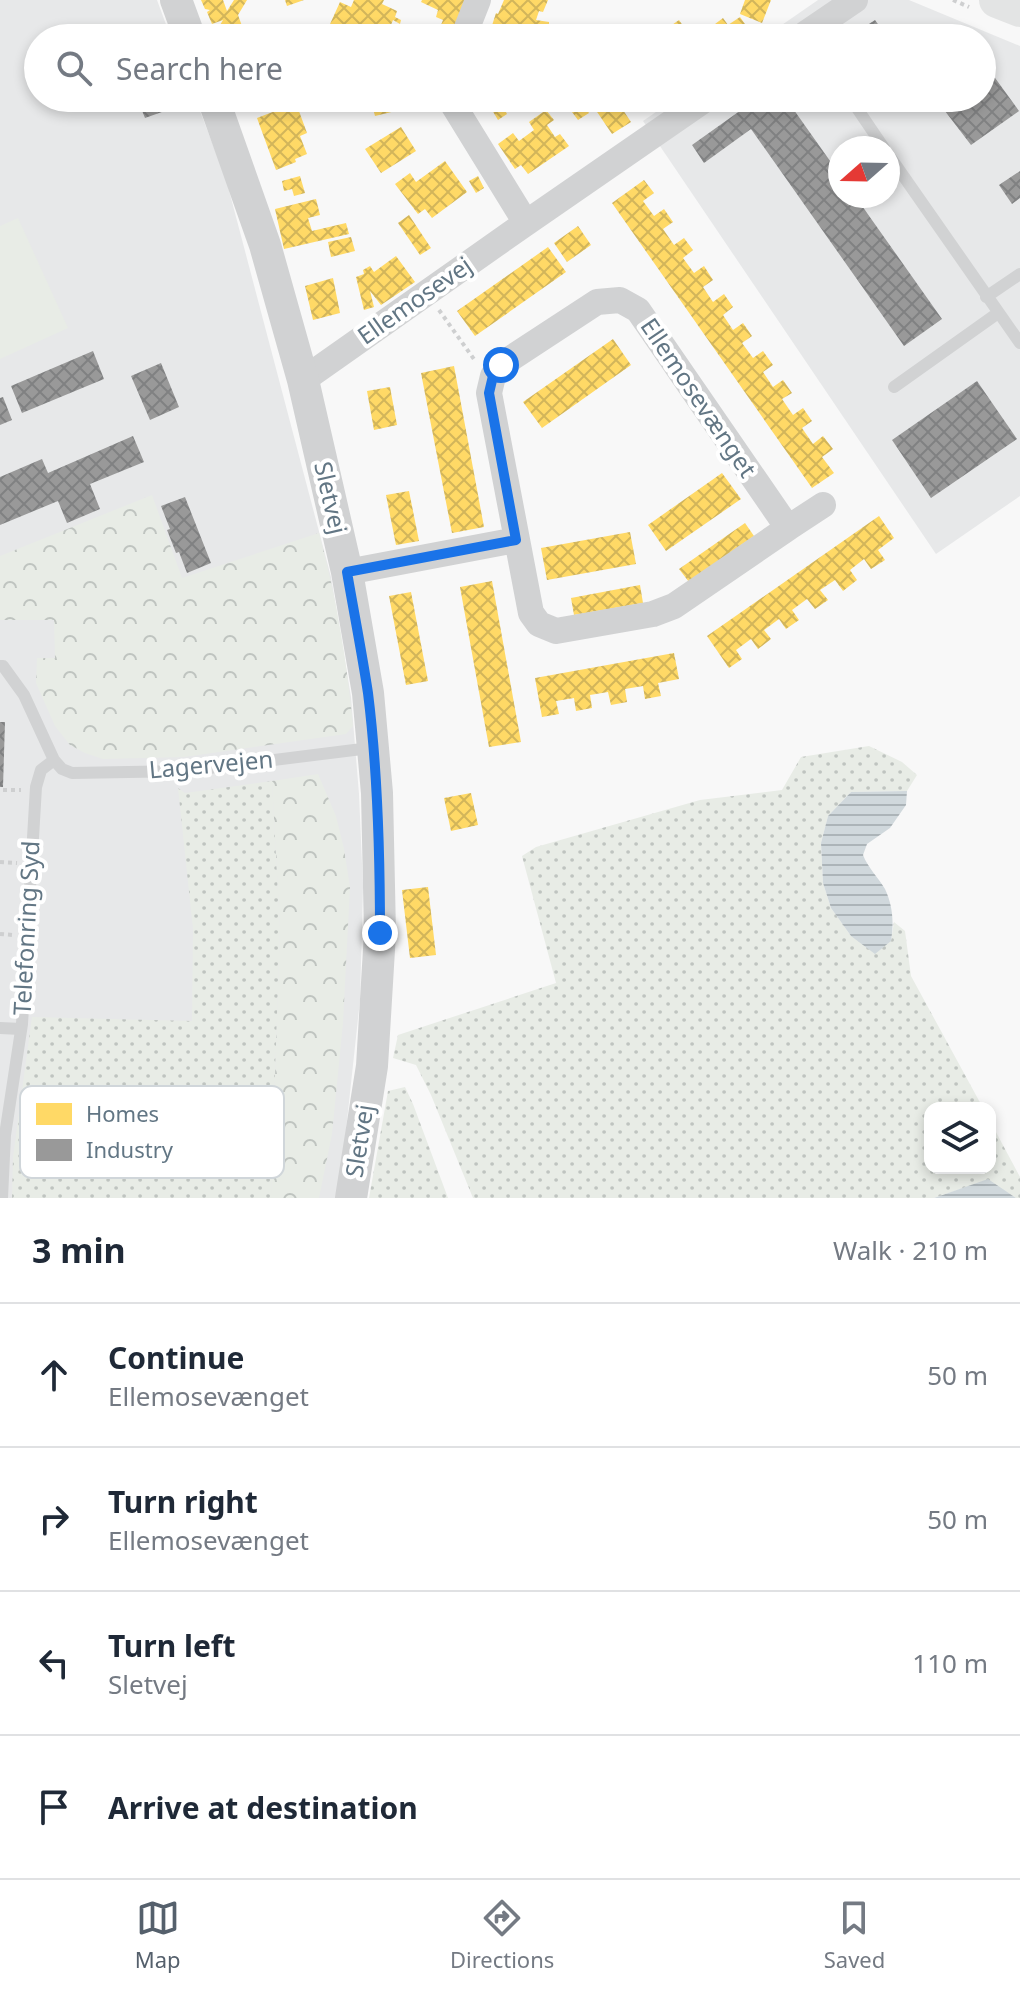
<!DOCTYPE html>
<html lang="en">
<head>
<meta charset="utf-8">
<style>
  :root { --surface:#fff; --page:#f6f6f7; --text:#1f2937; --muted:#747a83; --line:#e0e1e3; --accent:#55606c }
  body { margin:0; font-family:"Noto Sans",sans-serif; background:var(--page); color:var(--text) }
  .controls { position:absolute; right:24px; bottom:24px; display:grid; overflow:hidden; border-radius:16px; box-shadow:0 4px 12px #0003 }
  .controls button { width:72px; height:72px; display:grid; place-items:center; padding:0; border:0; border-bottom:2px solid var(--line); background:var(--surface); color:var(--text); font:40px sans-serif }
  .compass { position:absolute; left:828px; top:136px; width:72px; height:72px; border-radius:50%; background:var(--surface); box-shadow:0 4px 12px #0003; rotate:250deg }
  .stop { position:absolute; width:24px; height:24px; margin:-18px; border:6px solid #1a73e8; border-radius:50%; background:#fff }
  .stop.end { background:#1a73e8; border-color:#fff; box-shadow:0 2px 8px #0008 }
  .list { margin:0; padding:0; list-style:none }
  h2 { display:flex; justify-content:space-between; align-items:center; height:104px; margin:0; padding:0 32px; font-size:34px }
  h2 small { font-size:26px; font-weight:400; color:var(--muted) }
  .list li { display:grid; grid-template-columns:52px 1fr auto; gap:24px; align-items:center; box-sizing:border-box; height:144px; padding:0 32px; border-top:2px solid var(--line) }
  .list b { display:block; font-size:30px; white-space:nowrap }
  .list p { margin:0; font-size:26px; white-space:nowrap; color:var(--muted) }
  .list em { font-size:26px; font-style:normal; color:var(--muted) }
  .icon { flex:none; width:44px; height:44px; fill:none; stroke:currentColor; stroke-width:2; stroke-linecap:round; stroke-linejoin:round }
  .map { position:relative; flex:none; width:1020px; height:1198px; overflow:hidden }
  .search { position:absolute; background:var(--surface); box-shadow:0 4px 12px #0003; left:24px; right:24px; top:24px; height:88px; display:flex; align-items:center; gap:20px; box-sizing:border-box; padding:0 28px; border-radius:44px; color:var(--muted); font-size:30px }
  .sheet { height:680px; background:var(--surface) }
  nav { display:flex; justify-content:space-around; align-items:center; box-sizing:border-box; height:112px; border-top:2px solid var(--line); background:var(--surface); font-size:22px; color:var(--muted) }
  nav a { display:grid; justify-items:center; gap:4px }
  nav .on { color:var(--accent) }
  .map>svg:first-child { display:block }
  .built { fill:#e7e8e9; fill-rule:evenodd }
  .grass { fill:url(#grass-dots) }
  .forest { fill:url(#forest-crowns) }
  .garden { fill:#e8ece6 }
  .water { fill:url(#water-rules) }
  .homes { fill:url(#homes-cross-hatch) }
  .industry { fill:url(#industry-cross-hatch) }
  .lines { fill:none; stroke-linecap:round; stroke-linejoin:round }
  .path { stroke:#cecfd0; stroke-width:4; stroke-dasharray:4 4; stroke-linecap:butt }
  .service { stroke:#d1d2d3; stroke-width:12 }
  .minor { stroke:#d1d2d3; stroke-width:26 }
  .tertiary { stroke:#d1d2d3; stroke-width:32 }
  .secondary { stroke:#e3e4e4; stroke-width:36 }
  .route { stroke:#1a73e8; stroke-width:10 }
  .labels { text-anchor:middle; stroke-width:8; stroke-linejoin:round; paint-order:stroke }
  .street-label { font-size:24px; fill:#627684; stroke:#fff }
  .key { fill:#fff; stroke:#d0d6da; stroke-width:2 }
  .key-label { font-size:22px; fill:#627684 }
</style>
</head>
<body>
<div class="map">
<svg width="1020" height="1198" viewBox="0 0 1020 1198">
  <defs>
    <pattern id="grass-dots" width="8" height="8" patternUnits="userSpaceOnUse" patternTransform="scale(2)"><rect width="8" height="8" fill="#e8ece6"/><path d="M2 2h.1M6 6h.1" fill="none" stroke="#bfc4c0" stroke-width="1.8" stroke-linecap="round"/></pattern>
    <pattern id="forest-crowns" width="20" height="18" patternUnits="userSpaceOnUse" patternTransform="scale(2)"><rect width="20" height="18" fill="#e8ece6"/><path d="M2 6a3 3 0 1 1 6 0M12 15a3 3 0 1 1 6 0" fill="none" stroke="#bfc4c0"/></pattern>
    <pattern id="water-rules" width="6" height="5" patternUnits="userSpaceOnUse" patternTransform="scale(2)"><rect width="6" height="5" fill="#d0d8dc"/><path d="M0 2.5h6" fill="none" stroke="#acb4b8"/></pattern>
    <pattern id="homes-cross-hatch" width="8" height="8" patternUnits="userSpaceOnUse" patternTransform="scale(2)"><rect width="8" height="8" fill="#ffd966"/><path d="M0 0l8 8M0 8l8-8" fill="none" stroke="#d2b55a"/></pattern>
    <pattern id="industry-cross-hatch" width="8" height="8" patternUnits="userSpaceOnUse" patternTransform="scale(2)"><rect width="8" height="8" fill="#999"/><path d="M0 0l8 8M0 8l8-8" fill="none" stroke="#808182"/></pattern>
  </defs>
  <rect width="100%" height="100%" fill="#f8f8f8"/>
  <!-- built -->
  <path class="built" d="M0,0H157L171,38H38V98H195L226,179L331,577L351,697L359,794L363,887L360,1000L342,1167L335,1198H0Z
    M818,0H909L1020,46V496L936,554L643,121L676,98H982V38H763ZM840,148H888V196H840Z"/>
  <!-- grass -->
  <path class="grass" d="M869,746L902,762L917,775L907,791L851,792L828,816L821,843L823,883L831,908L851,936L891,941L894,922L905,931L911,976L983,1108H930V1168H990V1121L1020,1177V1198H1016L987,1180L934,1198H473L431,1095L416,1065L393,1058L398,1035L556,983L522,856L536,847L700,800L782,790L801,757Z
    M272,781L280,928L271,1198H12L13,1157L32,1017L192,1021L193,929L178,788L185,793Z
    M405,1087L413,1104L448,1198H369L388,1091Z"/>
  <!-- forest -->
  <path class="forest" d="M152,495L182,578L319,533C336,596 347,661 353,726L346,734L184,757L103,759L85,753L70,745L55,726L36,683L37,658H55L54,620H0V556Z
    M318,774L336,816L344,849L350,887L343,1023L332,1134L319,1198H271L280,928L272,781Z"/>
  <!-- garden -->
  <path class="garden" d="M18,218L68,328L0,359V226Z"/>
  <!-- water -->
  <path class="water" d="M907,791L906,805L890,828L867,844L863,855C868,868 878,877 885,889C893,906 894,923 891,941L875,954L851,936L831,908L823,883L821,843L828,816L851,792Z
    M988,1179L1016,1198H934Z"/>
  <!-- homes -->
  <path class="homes" d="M201,0H223L227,11L234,0H247L238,15L242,26L248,24L253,38H224L220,25L223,20L212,24L207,12L210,10L205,9Z
    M285,0H304L287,6Z
    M354,0H384L382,4L397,11L395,17L401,20L400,24L393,20L386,37L382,35L381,38H337L326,33L340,2L351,7Z
    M422,0H472L461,12L450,38L438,32L443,20L436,17L438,10L421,2Z
    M504,0H548L543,12L539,11L536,20L549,22V24L579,35L578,38H488L496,13L498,14Z
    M745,0H771L762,23L740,14Z
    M740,17L752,34L746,38H719L711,27L723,18L728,25Z
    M679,20L688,33L680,38H658L671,29L669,27Z
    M250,98H272L253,105Z
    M370,98H414L416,106L375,116Z
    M593,98H615L631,122L612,134L589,100Z
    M296,103L307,133L300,136L307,154L295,159L296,162L276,170L257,118Z
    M502,104L507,114L498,120L492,110Z
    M583,104L589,113L578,120L572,112Z
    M546,110L554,120L547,125L555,137L560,134L569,146L528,174L521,165L515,169L498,144L513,133L519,141L534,130L529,122Z
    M401,127L416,151L381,173L365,149Z
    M445,161L467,192L432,218L425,209L418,214L395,184L410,173L416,182Z
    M300,176L305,193L294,196L292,189L284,191L282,181Z
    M478,176L484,188L476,193L469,181Z
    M644,180L654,193L643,201L654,216L664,209L673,222L663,229L674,245L684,238L693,250L683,258L694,273L704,266L713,280L703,287L713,302L724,294L733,307L723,315L733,330L743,323L752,336L742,343L753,358L763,351L773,365L763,372L773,387L783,380L792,393L782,399L793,415L803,408L812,421L802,428L813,444L823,436L833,449L822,457L834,473L812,488L612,203Z
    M316,199L320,215L308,218L312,231L346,223L349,234L284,249L275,209Z
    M409,215L431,248L420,255L398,223Z
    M578,226L591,245L567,262L554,243Z
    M351,237L355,251L331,257L328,242Z
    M548,247L566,272L475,336L457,311Z
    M396,256L415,282L381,305L370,291L374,307L364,310L356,277L364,274L363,270L370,266L374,272Z
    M333,278L340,313L313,320L305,286Z
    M613,339L631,365L542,428L523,402Z
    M454,366L484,527L452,533L421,373Z
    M390,387L397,425L374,430L367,391Z
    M722,473L741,499L666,551L648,525Z
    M409,491L419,541L396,545L386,495Z
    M879,516L894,538L878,550L885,560L871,569L864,559L850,570L857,580L843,591L835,580L820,590L828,600L815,609L807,599L792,610L799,620L786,629L779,619L764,630L771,639L758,649L751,639L736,650L742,659L729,668L707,636Z
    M745,523L754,536L689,582L679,569Z
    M630,532L636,564L547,580L541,548Z
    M492,581L521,742L489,747L460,587Z
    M640,585L643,603L574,615L571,598Z
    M411,592L428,681L406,685L389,596Z
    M674,653L679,679L658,683L661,696L645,699L643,686L625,689L627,702L611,705L608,692L590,695L592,708L576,711L574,698L556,701L559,714L542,717L535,678Z
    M471,793L478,825L451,831L444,798Z
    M428,887L436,955L410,958L402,890Z"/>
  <!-- industry -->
  <path class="industry" d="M875,20L888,38H849L855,33Z
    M982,60L1019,111L971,145L935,98H982Z
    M137,98H170L173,108L145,118Z
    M656,98H670L672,101L663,108Z
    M758,98H796L789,103L840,175V196H855L942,319L904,346L751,129L704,163L692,145Z
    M866,98H899L887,107L881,98L871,105Z
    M1020,171V198L1012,204L999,185Z
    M93,351L104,379L22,413L11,386Z
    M161,363L179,407L150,420L131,376Z
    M977,381L1017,439L931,498L892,440Z
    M3,397L12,420L0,425V398Z
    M133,436L144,462L90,484L100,509L67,523L58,501L0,525V477L42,459L48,473Z
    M185,497L211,563L187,573L179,552L176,553L167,530L170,529L161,506Z
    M0,722H5L3,787H0Z"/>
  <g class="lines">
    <!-- path -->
    <path class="path" d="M953,0L969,7
      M439,310L476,362
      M3,790H21
      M0,862L17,863
      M0,934L13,935"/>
    <!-- service -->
    <path class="service" d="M850,98L884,148
      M888,154L1020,343
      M986,297L1020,274
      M894,387L998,313
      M0,666H3L24,695L54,760L62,769L72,773L185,771L370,748
      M0,1028L21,1029
      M2,1198L5,1135L22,1024L36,787L41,770L54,760"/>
    <!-- minor -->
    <path class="minor" d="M805,34L855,0
      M463,38L478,0
      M449,98L526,223
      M303,380L526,223L707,98
      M788,528L674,606L653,614L556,631L539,624L531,613L489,393L493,376L501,365L597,302L620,300L638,310L788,528L823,505
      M347,572L516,540"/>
    <!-- tertiary -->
    <path class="tertiary" d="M176,0L190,38
      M213,98L265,245L303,380L347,572L368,693L377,793L380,933L372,1066L351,1198"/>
    <!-- secondary -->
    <path class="secondary" d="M997,0L1020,9"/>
  </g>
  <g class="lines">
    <!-- route -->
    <path class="route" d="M380,933C380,853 378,773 368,693C362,653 354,613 347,572L516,540L489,393L493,376L501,365"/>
  </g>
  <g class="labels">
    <!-- street labels -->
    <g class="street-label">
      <text transform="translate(415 301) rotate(-35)" y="8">Ellemosevej</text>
      <text transform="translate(698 398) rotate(56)" y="8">Ellemosevænget</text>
      <text transform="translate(330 498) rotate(77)" y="8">Sletvej</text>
      <text transform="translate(211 765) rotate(-5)" y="8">Lagervejen</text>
      <text transform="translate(27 928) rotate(-87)" y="8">Telefonring Syd</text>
      <text transform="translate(360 1141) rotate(-81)" y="8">Sletvej</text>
    </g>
  </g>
  <!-- legend -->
  <rect x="20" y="1086" width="264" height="92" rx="12" class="key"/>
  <rect x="36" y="1103" width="36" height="22" fill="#ffd966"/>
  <rect x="36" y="1139" width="36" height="22" fill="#999"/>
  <g class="key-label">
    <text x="86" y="1122">Homes</text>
    <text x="86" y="1158">Industry</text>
  </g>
</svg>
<div class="controls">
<button><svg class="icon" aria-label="layers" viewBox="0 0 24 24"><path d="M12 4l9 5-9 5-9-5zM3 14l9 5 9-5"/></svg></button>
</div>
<svg class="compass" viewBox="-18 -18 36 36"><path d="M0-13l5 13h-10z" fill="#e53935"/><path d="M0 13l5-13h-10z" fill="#747a83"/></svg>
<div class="stop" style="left:501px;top:365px"></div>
<div class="stop end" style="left:380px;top:933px"></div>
<div class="search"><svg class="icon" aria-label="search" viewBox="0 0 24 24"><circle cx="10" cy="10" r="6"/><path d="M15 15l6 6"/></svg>Search here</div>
</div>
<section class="sheet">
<h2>3 min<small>Walk · 210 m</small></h2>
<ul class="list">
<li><svg class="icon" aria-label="ahead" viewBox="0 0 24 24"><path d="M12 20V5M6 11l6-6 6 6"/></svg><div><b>Continue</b><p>Ellemosevænget</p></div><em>50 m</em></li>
<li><svg class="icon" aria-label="right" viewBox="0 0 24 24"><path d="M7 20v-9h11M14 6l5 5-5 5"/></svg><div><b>Turn right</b><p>Ellemosevænget</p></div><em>50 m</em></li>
<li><svg class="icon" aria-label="left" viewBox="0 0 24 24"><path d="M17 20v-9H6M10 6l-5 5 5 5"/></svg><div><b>Turn left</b><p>Sletvej</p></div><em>110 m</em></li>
<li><svg class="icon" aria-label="arrive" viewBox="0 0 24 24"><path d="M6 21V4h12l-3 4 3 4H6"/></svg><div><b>Arrive at destination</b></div></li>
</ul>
</section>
<nav>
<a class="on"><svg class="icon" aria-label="map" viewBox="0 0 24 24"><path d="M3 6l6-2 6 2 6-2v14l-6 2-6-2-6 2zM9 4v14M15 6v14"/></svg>Map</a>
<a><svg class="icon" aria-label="directions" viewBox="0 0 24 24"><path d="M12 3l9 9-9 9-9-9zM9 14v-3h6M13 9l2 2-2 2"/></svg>Directions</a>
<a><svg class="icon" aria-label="saved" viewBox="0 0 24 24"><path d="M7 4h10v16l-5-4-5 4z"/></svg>Saved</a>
</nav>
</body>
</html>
